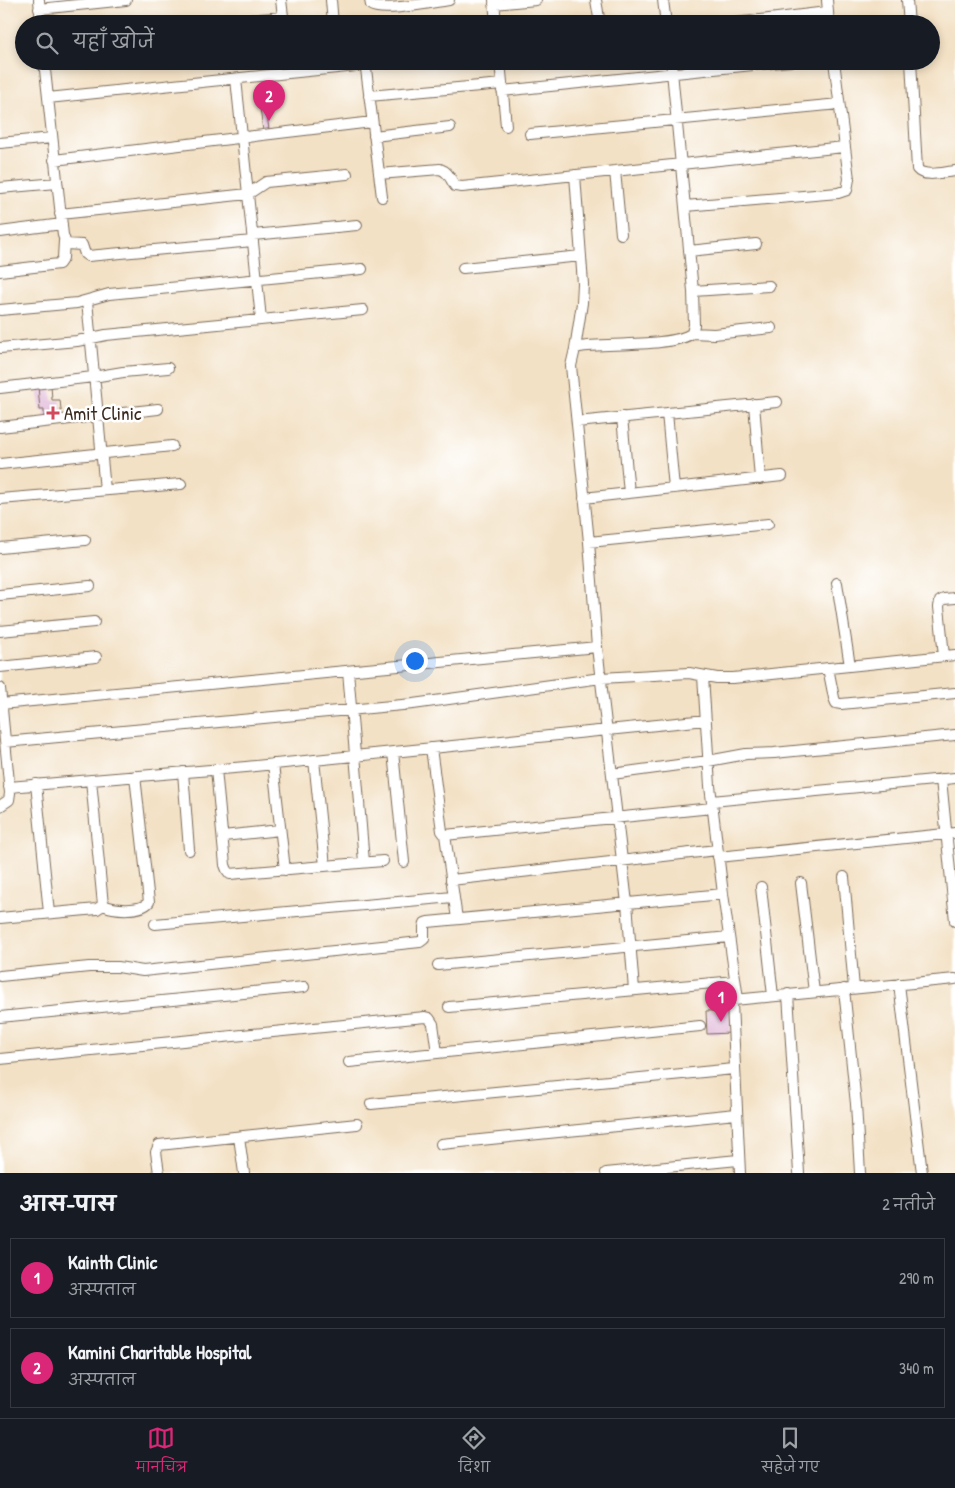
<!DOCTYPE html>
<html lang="hi">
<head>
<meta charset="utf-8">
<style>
  :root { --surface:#171b24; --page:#20242c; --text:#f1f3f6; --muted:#9ea1a6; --line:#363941; --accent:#db2777 }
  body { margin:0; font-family:"Patrick Hand","Playpen Sans Deva",sans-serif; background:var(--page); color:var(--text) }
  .you { position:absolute; left:414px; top:660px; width:18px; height:18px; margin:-12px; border:4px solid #fff; border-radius:50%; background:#1a73e8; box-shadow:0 0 0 8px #1a73e833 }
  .badge { display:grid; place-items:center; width:32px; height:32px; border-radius:50%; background:var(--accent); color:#fff; font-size:16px; font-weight:700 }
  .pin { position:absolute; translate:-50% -41px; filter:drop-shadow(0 1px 2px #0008) }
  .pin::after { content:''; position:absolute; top:26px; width:18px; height:15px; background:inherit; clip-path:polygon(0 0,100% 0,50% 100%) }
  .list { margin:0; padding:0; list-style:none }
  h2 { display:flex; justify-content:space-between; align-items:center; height:65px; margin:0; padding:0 20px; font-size:21px }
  h2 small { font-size:16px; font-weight:400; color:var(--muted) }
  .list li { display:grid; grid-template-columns:32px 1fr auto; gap:15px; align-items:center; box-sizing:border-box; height:80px; margin:0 10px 10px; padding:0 10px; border:1px solid var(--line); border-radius:0px }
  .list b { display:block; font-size:19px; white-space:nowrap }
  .list p { margin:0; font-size:16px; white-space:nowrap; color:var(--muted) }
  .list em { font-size:16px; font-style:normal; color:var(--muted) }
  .icon { flex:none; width:28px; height:28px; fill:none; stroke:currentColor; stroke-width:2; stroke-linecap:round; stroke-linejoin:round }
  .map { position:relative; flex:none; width:955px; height:1173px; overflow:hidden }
  .search { position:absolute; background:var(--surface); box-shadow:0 2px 8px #0003; left:15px; right:15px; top:15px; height:55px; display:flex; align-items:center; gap:12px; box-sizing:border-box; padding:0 18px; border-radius:28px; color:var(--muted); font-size:19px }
  .sheet { height:245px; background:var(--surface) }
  nav { display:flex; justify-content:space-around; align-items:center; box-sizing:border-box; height:70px; border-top:1px solid var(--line); background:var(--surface); font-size:14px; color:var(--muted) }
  nav a { display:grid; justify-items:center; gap:2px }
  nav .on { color:var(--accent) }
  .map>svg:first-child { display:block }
  .building { fill:#deb1d5 }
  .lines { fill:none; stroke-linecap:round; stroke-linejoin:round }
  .minor-casing { stroke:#7b6a58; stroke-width:12 }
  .minor { stroke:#fff; stroke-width:10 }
  .poi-dot { fill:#d1495b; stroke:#fff; stroke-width:2 }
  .labels { text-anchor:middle; stroke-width:5; stroke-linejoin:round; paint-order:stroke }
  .poi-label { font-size:19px; fill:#3b2a1e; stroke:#fff; text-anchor:start }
</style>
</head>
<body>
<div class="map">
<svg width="955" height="1173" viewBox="0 0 955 1173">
  <rect width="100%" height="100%" fill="#fff"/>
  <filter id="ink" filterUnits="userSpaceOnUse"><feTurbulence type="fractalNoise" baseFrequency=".02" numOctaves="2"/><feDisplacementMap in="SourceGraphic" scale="10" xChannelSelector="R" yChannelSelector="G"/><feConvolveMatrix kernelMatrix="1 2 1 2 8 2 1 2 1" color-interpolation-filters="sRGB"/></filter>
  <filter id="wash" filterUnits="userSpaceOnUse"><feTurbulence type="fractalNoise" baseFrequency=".0096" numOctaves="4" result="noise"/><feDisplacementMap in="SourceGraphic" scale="20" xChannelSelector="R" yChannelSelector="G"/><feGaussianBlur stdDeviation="1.12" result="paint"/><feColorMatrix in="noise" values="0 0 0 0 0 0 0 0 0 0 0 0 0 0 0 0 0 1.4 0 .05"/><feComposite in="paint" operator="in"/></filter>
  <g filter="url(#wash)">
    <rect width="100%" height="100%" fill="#f3e1c5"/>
    <g id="blocks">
      <!-- building -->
      <path class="building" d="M266,107L269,130L263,131L260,108Z
        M51,385L52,400H60L62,419L44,420V410H40L38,386Z
        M730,1010L731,1033L707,1034L706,1011Z"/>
    </g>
  </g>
  <g filter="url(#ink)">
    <use href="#blocks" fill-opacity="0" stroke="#7b6a58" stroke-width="1"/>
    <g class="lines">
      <defs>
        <path id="minor" d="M39,0L41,24
          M281,0L284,24
          M331,0L333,24
          M370,0L371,5C382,13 434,2 449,0
          M494,0L496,24
          M596,0L600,24
          M663,0L666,24
          M827,0L829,24
          M907,0L909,24
          M494,4L536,0
          M39,9L126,0
          M203,24L283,17
          M726,24L827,12
          M44,61L63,235L66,244L82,245L85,254L88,256L253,241
          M365,61L382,197
          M500,61L506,126
          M911,61L917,169C924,178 944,172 955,171
          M236,79L261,319
          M502,91L791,61
          M369,96L502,84
          M48,98L366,65
          M530,134L839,104
          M374,136L450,127
          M0,143L52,138
          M54,160L372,122
          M615,171L621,234
          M379,174L440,169C449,172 450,179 455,186L462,187L844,147
          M575,175L583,284L582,303L575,349
          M0,188L57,183
          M685,206L838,193L847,190L849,179L834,61
          M60,214L248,194L266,182L347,174
          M0,232L62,224
          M253,235L357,225
          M689,251L756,244
          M463,268L581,256
          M0,271L59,264L63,258L64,241
          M693,291L769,286
          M87,301L105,490
          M0,310L77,303L109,294L362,269
          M692,333L714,334L771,328
          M0,348L77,341L106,335L363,310
          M0,388L93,377L123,372L168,368
          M754,404L760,479
          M667,413L674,488
          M622,417L629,493
          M577,422L777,402
          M0,427L158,409
          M0,464L172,446
          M584,498L782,476
          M0,499L181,484
          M589,542L768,524
          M0,548L85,540
          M837,583L850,666
          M0,595L90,586
          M0,631L94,622
          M944,656L939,607L940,601L944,599L955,598
          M0,667L96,657
          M828,668L834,698L836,703L841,704L955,693
          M348,671L364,862
          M703,676L710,786L723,894L738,999
          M0,688L10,793L9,800L0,806
          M1,704L597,647
          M5,742L413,704L601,678L689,673L717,678H733L955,655
          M431,748L442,831L445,835L712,808
          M393,752L404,862
          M314,760L325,866
          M273,764L285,870
          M216,769L225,865L227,870L230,874L383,861
          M183,772L189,850
          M612,774L708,761L746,754L774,753L955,735
          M941,779L955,921
          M36,784L49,913
          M9,787L246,767L706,720
          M712,801L955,778
          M445,835L457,919
          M223,836L280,830
          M718,857L955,833
          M844,877L854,988
          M451,880L717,850
          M801,883L814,992
          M761,887L773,996
          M103,905C114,910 141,912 149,902L135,776
          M0,918L97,909L103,905L91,780
          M155,924L453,897
          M438,965L729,937
          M0,976L89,967H118L143,971L420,942L424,939V927L425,923L428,922L723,894
          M899,984L922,1173
          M844,989L856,1104L860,1173
          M634,990L627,903L597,647L589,542L571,366L575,349L579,347C604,343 675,347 692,333L694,325L693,291L671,61
          M788,994L799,1173
          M449,1007L735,981
          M0,1017L304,987
          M0,1059L425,1017L429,1018L433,1024L437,1053
          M349,1062L700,1026
          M371,1104L734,1069
          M239,1137L244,1173
          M441,1144L736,1114
          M159,1173L156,1152L159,1145L357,1124
          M606,1173L738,1160
          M740,1173L732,1003L734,1000L955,979"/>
      </defs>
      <!-- minor casing -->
      <use href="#minor" class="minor-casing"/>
      <!-- minor -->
      <use href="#minor" class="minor"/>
    </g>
  </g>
  <!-- markers -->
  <path class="poi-dot" d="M50.5 405.5h5v5h5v5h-5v5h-5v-5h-5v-5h5z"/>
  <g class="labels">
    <!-- poi labels -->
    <g class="poi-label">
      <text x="64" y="420">Amit Clinic</text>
    </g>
  </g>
</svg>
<div class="you"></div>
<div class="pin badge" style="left:721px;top:1022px">1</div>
<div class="pin badge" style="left:269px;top:121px">2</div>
<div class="search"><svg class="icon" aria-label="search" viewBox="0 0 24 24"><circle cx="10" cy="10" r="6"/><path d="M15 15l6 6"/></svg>यहाँ खोजें</div>
</div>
<section class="sheet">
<h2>आस-पास<small>2 नतीजे</small></h2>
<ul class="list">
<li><span class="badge">1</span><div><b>Kainth Clinic</b><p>अस्पताल</p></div><em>290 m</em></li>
<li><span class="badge">2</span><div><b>Kamini Charitable Hospital</b><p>अस्पताल</p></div><em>340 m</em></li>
</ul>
</section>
<nav>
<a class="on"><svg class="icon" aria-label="map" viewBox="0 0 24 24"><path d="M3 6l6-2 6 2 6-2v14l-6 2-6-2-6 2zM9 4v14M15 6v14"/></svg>मानचित्र</a>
<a><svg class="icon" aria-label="directions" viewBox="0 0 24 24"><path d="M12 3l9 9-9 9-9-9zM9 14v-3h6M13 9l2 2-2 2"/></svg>दिशा</a>
<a><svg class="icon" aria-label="saved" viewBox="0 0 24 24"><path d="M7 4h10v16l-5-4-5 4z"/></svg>सहेजे गए</a>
</nav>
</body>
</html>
